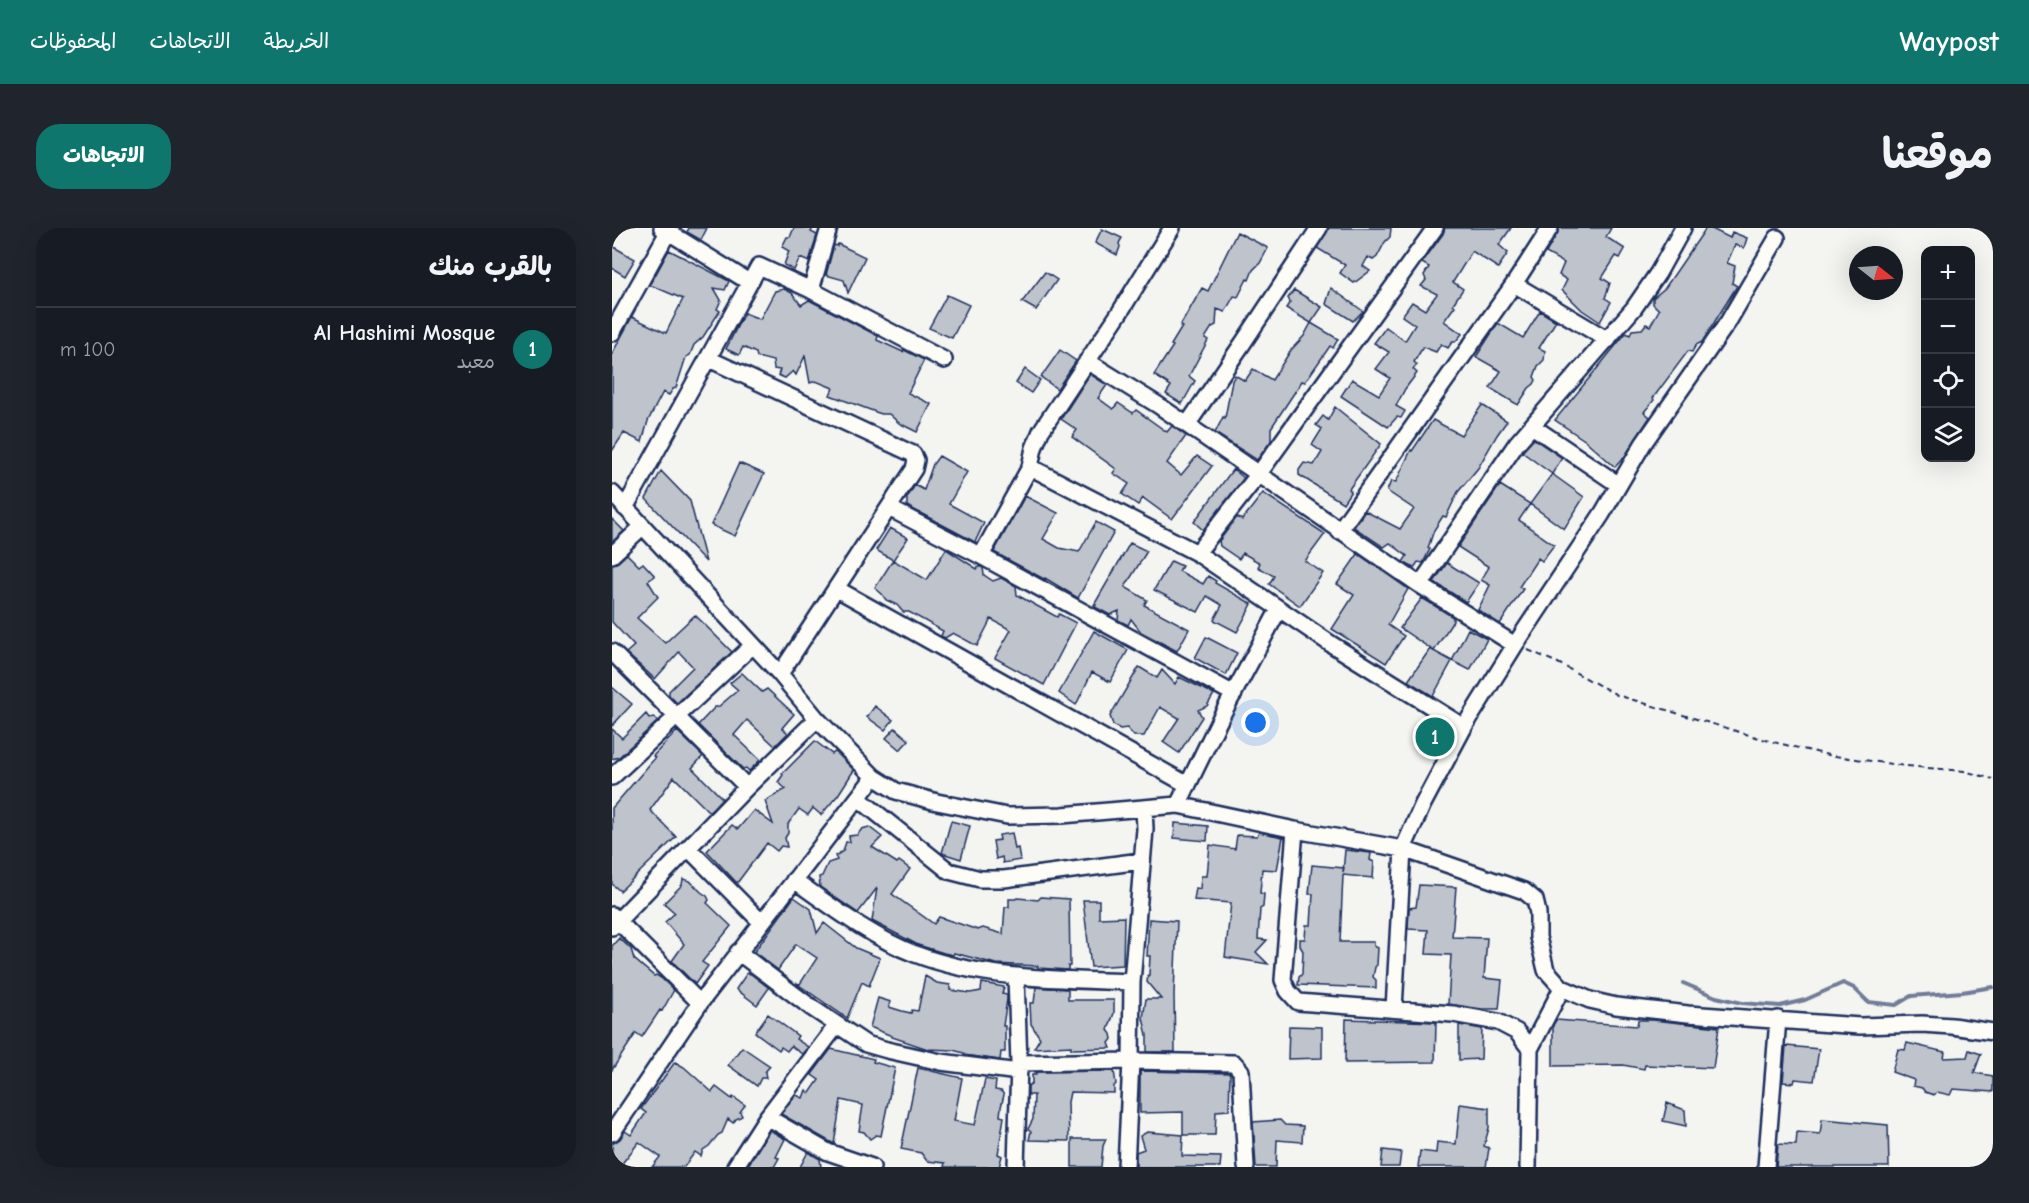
<!DOCTYPE html>
<html lang="ar">
<head>
<meta charset="utf-8">
<style>
  :root { --surface:#171b24; --page:#20242c; --text:#f1f3f6; --muted:#9ea1a6; --line:#363941; --accent:#0f766e }
  body { margin:0; font-family:"Comic Neue","Playpen Sans Arabic",sans-serif; background:var(--page); color:var(--text); direction:rtl }
  .controls { position:absolute; right:18px; top:18px; display:grid; overflow:hidden; border-radius:12px; box-shadow:0 6px 24px #0002 }
  .controls button { width:54px; height:54px; display:grid; place-items:center; padding:0; border:0; border-bottom:2px solid var(--line); background:var(--surface); color:var(--text); font:30px sans-serif }
  .compass { position:absolute; left:1237px; top:18px; width:54px; height:54px; border-radius:50%; background:var(--surface); box-shadow:0 6px 24px #0002; rotate:107deg }
  .you { position:absolute; left:644px; top:495px; width:21px; height:21px; margin:-15px; border:4px solid #fff; border-radius:50%; background:#1a73e8; box-shadow:0 0 0 9px #1a73e833 }
  .badge { display:grid; place-items:center; width:39px; height:39px; border-radius:50%; background:var(--accent); color:#fff; font-size:20px; font-weight:700 }
  .pin { position:absolute; translate:-50% -50%; border:3px solid #fff; box-shadow:0 2px 6px #0006 }
  .list { margin:0; padding:0; list-style:none }
  h2 { display:flex; justify-content:space-between; align-items:center; height:78px; margin:0; padding:0 24px; font-size:26px }
  h2 small { font-size:20px; font-weight:400; color:var(--muted) }
  .list li { display:grid; grid-template-columns:39px 1fr auto; gap:18px; align-items:center; box-sizing:border-box; height:84px; padding:0 24px; border-top:2px solid var(--line) }
  .list b { display:block; font-size:22px; white-space:nowrap }
  .list p { margin:0; font-size:20px; white-space:nowrap; color:var(--muted) }
  .list em { font-size:20px; font-style:normal; color:var(--muted) }
  .icon { flex:none; width:33px; height:33px; fill:none; stroke:currentColor; stroke-width:2; stroke-linecap:round; stroke-linejoin:round }
  .map { position:relative; flex:none; width:1381px; height:939px; overflow:hidden; direction:ltr; border-radius:24px }
  header { display:flex; align-items:center; gap:36px; box-sizing:border-box; height:84px; padding:0 30px; background:var(--accent); color:#fff }
  header strong { font-size:28px }
  nav { display:flex; gap:33px; margin-inline-start:auto; font-size:21px }
  .intro { display:flex; align-items:center; justify-content:space-between; box-sizing:border-box; height:144px; padding:0 36px }
  h1 { margin:0; font-size:42px }
  .button { padding:15px 27px; border-radius:24px; background:var(--accent); color:#fff; font-size:21px; font-weight:700 }
  main { display:flex; gap:36px; padding:0 36px }
  aside { flex:1; background:var(--surface); border-radius:24px; box-shadow:0 6px 24px #0002 }
  .map>svg:first-child { display:block }
  .lines { fill:none; stroke-linecap:round; stroke-linejoin:round }
  .stream { stroke:#717c98; stroke-width:4 }
  .building { fill:#bfc3cc; stroke:#1b2f5e; stroke-width:1.5 }
  .minor-casing { stroke:#1b2f5e; stroke-width:20 }
  .path { stroke:#1b2f5e; stroke-width:2; stroke-dasharray:6 4.5; stroke-linecap:butt }
  .minor { stroke:#fdfcf7; stroke-width:15 }
</style>
</head>
<body>
<header>
<strong>Waypost</strong>
<nav><a>الخريطة</a><a>الاتجاهات</a><a>المحفوظات</a></nav>
</header>
<div class="intro"><h1>موقعنا</h1><a class="button">الاتجاهات</a></div>
<main>
<div class="map">
<svg width="1381" height="939" viewBox="0 0 1381 939">
  <rect width="100%" height="100%" fill="#f4f4f1"/>
  <filter id="ink" filterUnits="userSpaceOnUse"><feTurbulence type="fractalNoise" baseFrequency=".0167" numOctaves="2"/><feDisplacementMap in="SourceGraphic" scale="12" xChannelSelector="R" yChannelSelector="G"/><feConvolveMatrix kernelMatrix="1 2 1 2 8 2 1 2 1" color-interpolation-filters="sRGB"/></filter>
  <g filter="url(#ink)">
    <g class="lines">
      <!-- stream -->
      <path class="stream" d="M1071,755L1104,769L1130,775L1168,778L1193,772L1231,755L1242,760L1256,774L1284,777L1299,768L1350,764L1381,759"/>
    </g>
    <!-- building -->
    <path class="building" d="M77,0H95L89,12L75,4Z
      M182,0H201L199,4L205,7L197,34L188,30L182,42L172,37L177,23L170,19L175,9H178Z
      M717,0H779L778,9L773,14L765,29L761,32L756,29L751,38L758,43L742,55L728,45L733,37L705,20Z
      M833,0H899L887,17L896,25L886,40L860,23L841,54L851,61L841,76L843,78L832,93L850,106L843,114H840L836,120L829,116L824,124L811,119L802,134L805,137L801,141L805,145L793,161L784,178L793,183L789,190L785,189L776,199L729,168L740,151L767,167L778,150L764,141L777,124L762,115L774,99L793,113L803,97L790,88L800,74L813,82L825,66L809,58L814,52L812,47L817,39L810,35L831,6Z
      M948,0H999L994,9L1013,21L1008,30L1004,28L990,50L998,55L993,70L999,74L988,94L970,82L950,62L955,52L947,47L952,35L934,25Z
      M1094,0H1098L1118,10L1120,4L1135,10L1132,20L1123,17L1115,35L1123,38L1120,55L1125,58L1090,114L1084,117L1080,124L1076,123L1041,170L1042,172L1032,184L1038,189L1013,228L1003,239L974,213L943,192L1014,105L1018,107L1020,102L1030,101L1034,96L1038,98L1047,82L1041,76V70L1053,60Z
      M490,1L510,10L507,15L508,19L505,27L483,15Z
      M625,4L656,20L648,35L641,42L637,52L635,51L626,69L622,68L613,84L605,81L604,97L600,99L593,110L596,112L577,148L583,153L570,176L554,166L559,158L542,147L561,118L559,117L570,99L568,98L590,60L596,63Z
      M226,16L253,29L236,65L232,52L214,47L222,17L225,18Z
      M0,18L23,31L13,48L0,40Z
      M57,22L117,53L113,62L102,60L109,72L105,81L108,83L91,109L82,117L78,127L74,129L64,160L61,161L57,167L51,164L36,193L30,214L12,205L0,223V126L20,89L54,105L71,71L38,57Z
      M433,44L445,52L424,82L410,74Z
      M719,60L751,83L741,93L714,76Z
      M172,61L180,65L189,77L197,72L266,108L265,112L291,124L292,122L312,132L296,165L319,176L305,204L287,195L277,186H269L218,167L221,160L204,153L198,155L193,128L184,147L181,143L173,150L166,147L168,142L162,141L161,133L145,129L144,125L131,119L127,127L114,121L132,85L148,91L163,63Z
      M682,62L710,79L699,95L674,80L678,74L676,70Z
      M335,67L357,77L340,110L317,100Z
      M928,83L944,93L927,120L933,123L932,132L926,138L922,149L924,152L922,156L917,160L906,177L878,160L889,143L864,129L886,95L911,110Z
      M699,95L726,111L721,120L718,118L693,154L690,153L659,200V213L645,232L603,205L611,189L613,190L620,153L623,147L633,153L641,141L660,152L679,122L692,108Z
      M448,122L464,133L445,161L429,149Z
      M413,141L428,152L419,165L404,155Z
      M478,146L495,157L486,170L501,181L506,175L521,185L524,182L555,204L560,198L574,208L555,235L569,247L585,228L600,238L560,291L531,270L526,277L510,266L517,256L501,245L504,241L460,209L465,202L449,191Z
      M870,177L895,193L885,207L866,240L846,264L834,289L831,288L822,302L816,320L818,321L811,335L806,334L802,340L791,334L795,328L778,315L772,319L742,299L753,283L788,301L802,281L775,263L779,253L784,254L799,222L800,223L821,192L849,207Z
      M723,179L769,216L737,261L739,263L731,275L687,247V242L692,235L702,237L710,224L700,217L710,201L704,197L711,188L716,192Z
      M922,211L950,230L940,246L910,224Z
      M327,228L355,244L337,276L372,295L363,314L295,278V270L303,257L312,262L321,236Z
      M127,235L152,246L123,308L99,297Z
      M621,241L632,250L591,302L582,294Z
      M49,243L78,273L94,334L34,271Z
      M940,246L972,269L952,301L918,276Z
      M888,257L918,276L907,292L942,317L930,333L926,330L907,359L911,361L888,396L866,382L878,357L869,352L877,339L846,319Z
      M651,265L713,306L693,333L711,345L688,378L657,356L662,348L646,339L648,335L631,325L627,331L608,318L607,313L625,289L630,292Z
      M413,268L446,285L431,311L447,320L467,324L484,294L502,304L466,370L433,350L432,351L382,324Z
      M0,291L12,303L0,314Z
      M278,300L296,310L281,332L264,322Z
      M518,315L535,323L513,359L535,372L532,377L577,401L565,423L529,404L519,391L516,397L506,392L507,383L498,387L483,379L484,377H482Z
      M334,321L365,341L367,338L371,340L372,347L381,353L389,350L404,358L405,367L414,372L445,389L447,386L464,395L432,457L383,430L399,402L379,391L365,418L341,405L333,410L329,408L331,403L297,384H291L285,377L274,372L270,366L263,360L281,332L315,352Z
      M15,326L27,338L31,335L43,348L36,353L46,369L25,390L53,415L83,387L120,424L65,475L57,467V463L81,439L67,424L43,451L14,425L22,418L0,394V336L6,334Z
      M746,326L796,361L776,397L792,408L774,435L720,401L742,367L725,356Z
      M559,333L570,338L567,343L591,356L596,348L604,353L603,355L640,376L625,404L602,392L610,377L595,368L586,384L542,362Z
      M835,335L867,355L854,374L822,354Z
      M810,370L841,389V393L822,423L788,400Z
      M856,401L875,411L858,442L840,433Z
      M482,403L516,422L498,454L480,444L464,477L447,465Z
      M594,409L625,425L614,447L583,430Z
      M818,421L840,433L821,468L796,453Z
      M527,439L545,450L550,442L563,456L567,449L602,466L595,478L586,482L590,489L567,525L551,514L567,490L548,479L532,508H522L515,500L508,501L501,497L498,488Z
      M130,445L150,464L155,461L182,486L170,500L176,505L163,518L135,492L122,507L148,532L137,543L134,540L131,541L86,497L103,479H106L126,462L118,455Z
      M0,459L20,476L0,498Z
      M263,478L281,492L273,502L255,489Z
      M34,486L37,490L42,489L46,493L7,529L0,531V501L10,510Z
      M283,500L297,512L288,522L274,510Z
      M65,503L91,528L80,540L110,570L97,584L62,549L38,582L64,609L8,663L0,656V580L43,530L41,528Z
      M203,513L220,526L223,524L227,527L242,542L226,567L209,587L201,580L196,587L187,581L176,596V605L173,610L175,619L169,618L165,623L155,615L125,655L95,623L120,597L126,601L142,582L161,596L153,573L174,561L166,554L171,547L170,546Z
      M339,593L358,598L349,631L330,625Z
      M563,595L596,598L595,613L562,610Z
      M257,599L270,609L260,619L285,635L287,633L298,641L280,666L322,696L327,689L366,702L371,700L391,706L393,679H397V671H403L406,670L426,672L429,669L457,671L458,738H456V742L426,740V738L384,736L342,725L341,727L332,725L306,717L260,693L265,660L246,685L208,659L207,649L210,648L216,635L225,632L223,628L231,623L234,614H238L237,608L245,607L250,601Z
      M647,604L671,609L665,642L650,641L648,665L652,666L651,679L648,681L646,711L655,712L644,724L656,736L613,729L619,675L582,672L584,660L588,661L589,648H595L598,617L623,621L625,607L645,608Z
      M400,605L403,621L406,620L408,632L391,635L390,629L384,631L381,613L388,612L387,607Z
      M733,622L759,625L758,632L762,634L761,650L731,647L728,714H762V718L766,720L765,737L763,739L761,749L764,752V760L686,757L687,749L690,746L691,723L688,718V711H693L694,697H699L701,666H697L700,637L732,640L731,644Z
      M71,651L78,653L89,664L95,668L97,672L95,675L119,698L90,734L96,738L83,756L60,733L72,716L53,694L63,685L52,675L70,657Z
      M807,657L844,659L840,709L875,710L872,750L890,752L887,781H870L836,776L839,727L814,726L816,702L796,701L797,680L804,679Z
      M182,669L199,681L205,705L212,695L244,720L268,730L257,758L250,754L235,790L184,755L188,756L205,730L184,716L166,742L142,724Z
      M471,672H487V690L512,689L511,737L479,739Z
      M537,691L565,693L562,766L563,824H535V807L531,790L534,771H549L535,754L536,747H537L538,728H535Z
      M7,710L19,721L22,731L42,748L44,747L49,750L62,762L50,783L48,782L30,809L24,805L0,842V718Z
      M135,745L139,746L157,760L145,777L124,761Z
      M313,748L325,755L338,757V762L358,765L369,763L370,755L392,759L390,766L395,767V771L391,798H393V824H389L388,832L352,827V825L341,822L316,821L280,809V808L258,799L266,770L279,774L277,779L290,783L299,785L300,782L306,783Z
      M424,759L456,761V772H502V785L496,802L499,806L500,811L497,815L499,820L459,821V818L422,820L428,810L419,796L418,775H422Z
      M156,786L186,808L184,811L196,819L190,826L179,818L175,823L169,819L167,822L143,804Z
      M734,791L824,794L823,834L733,835Z
      M944,792L1025,798L1026,792H1041L1107,799L1101,840L1033,837L1032,841L1011,837L941,838V797Z
      M847,797L870,801L869,831L847,832Z
      M677,798L710,799V830L676,831Z
      M1295,815L1333,824L1332,830L1355,829L1357,822L1369,826L1362,845L1381,848V864L1341,861L1338,867L1325,864L1322,867L1313,864L1310,860L1301,858L1302,852L1280,844L1286,821L1293,822Z
      M1174,818L1207,821L1202,853L1183,851L1182,855L1171,854Z
      M130,819L158,838L153,844L154,850H149L145,858L116,837Z
      M219,821L262,831L261,834L283,840L269,908L264,907L258,911L252,904L247,903L251,877L229,872L222,916L169,886L184,867L191,870L194,862L198,865L207,852L200,847L201,845Z
      M63,834L72,839L100,864L104,859L120,871L121,869L133,877L128,884L130,888L124,891L121,895L116,891L110,905L106,907L97,918L91,922L89,928L83,924L72,939H40L48,929L27,914L8,938L0,932V916L8,911L13,903L19,907L34,885L29,881Z
      M306,840L350,850L342,893L363,897L373,851L384,853L383,862L389,863L392,867L389,879L388,888L392,889L386,926L390,928L387,939H332L333,935L315,933L309,925L289,921Z
      M502,843L504,856L502,858V865L458,864L456,874L457,913L417,912L419,903L416,901L421,891L422,867H416V858L420,855V847H424V844Z
      M528,843L618,845L617,882L604,883L603,907H571V884L528,885Z
      M1055,875L1073,882L1074,898L1051,893Z
      M848,876L877,880V900L872,918L877,920L874,939H806L808,923L824,925L825,914L844,916Z
      M1210,891L1276,897L1277,939H1164L1166,916L1184,917L1185,904L1208,906Z
      M668,892L673,897L691,898L690,914L665,912L664,939H644L641,894Z
      M158,902L173,911L164,929L167,930L162,939H135Z
      M535,904L571,907L570,928L609,929L608,939H524V924L532,921L528,908Z
      M460,911H494L491,918L489,939H460Z
      M771,922L789,924L787,939H769Z
      M196,924L208,931L209,939H188Z"/>
    <g class="lines">
      <defs>
        <path id="minor" d="M50,0L137,54
          M902,56L996,112
          M199,62L217,0
          M0,105L56,4
          M97,131L301,226L304,232L302,241L168,446
          M475,133L546,177L808,357L903,417
          M575,197L631,115L707,0
          M920,198L1007,257
          M418,239L585,325L719,416L852,499
          M0,265L168,446L205,491L262,549L284,563L325,574L395,588L450,587L566,577L683,602L791,621L912,663L923,672L926,685V709L934,742L950,760L978,772L1004,778L1076,786L1248,798L1310,796L1340,798L1381,804
          M13,280L147,38L199,62L332,132
          M277,280L369,328L622,466
          M727,303L902,56L938,0
          M585,325L646,247L823,0
          M0,327L31,298
          M369,328L418,239L422,220L429,203L508,84L560,0
          M808,357L905,215L1022,80L1046,45L1071,0
          M225,361L576,557
          M0,424L135,559
          M0,549L141,417
          M246,570L337,643L368,651H392L529,633
          M566,577L610,487L667,381
          M683,602L671,752L676,763L686,774L841,786L886,794L905,804L918,821
          M77,621L149,694
          M182,652C220,679 259,709 303,726C372,752 446,751 520,754
          M0,687L88,775
          M0,699L135,559L205,491
          M126,724L200,780L254,816L275,822L329,834L407,844
          M782,781L791,621L811,576L852,499L903,417L990,286L1031,216L1116,94L1165,10
          M407,835L519,833L622,835L629,843L634,939
          M155,889L216,924L260,939
          M0,905L88,775L262,549
          M123,939L155,889L225,797
          M404,939L407,835L404,749
          M514,939L519,833L520,754L533,601L532,580
          M916,939L918,821L950,760
          M1154,939L1166,791"/>
      </defs>
      <!-- minor casing -->
      <use href="#minor" class="minor-casing"/>
      <!-- path -->
      <path class="path" d="M916,422L946,435L1005,467L1157,513L1216,527L1294,538L1352,543L1381,551"/>
      <!-- minor -->
      <use href="#minor" class="minor"/>
    </g>
  </g>
</svg>
<div class="controls">
<button>+</button>
<button>−</button>
<button><svg class="icon" aria-label="locate" viewBox="0 0 24 24"><circle cx="12" cy="12" r="6"/><path d="M12 2v4M12 18v4M2 12h4M18 12h4"/></svg></button>
<button><svg class="icon" aria-label="layers" viewBox="0 0 24 24"><path d="M12 4l9 5-9 5-9-5zM3 14l9 5 9-5"/></svg></button>
</div>
<svg class="compass" viewBox="-18 -18 36 36"><path d="M0-13l5 13h-10z" fill="#e53935"/><path d="M0 13l5-13h-10z" fill="#9ea1a6"/></svg>
<div class="you"></div>
<div class="pin badge" style="left:823px;top:509px">1</div>
</div>
<aside>
<h2>بالقرب منك<small></small></h2>
<ul class="list">
<li><span class="badge">1</span><div><b>Al Hashimi Mosque</b><p>معبد</p></div><em>100 m</em></li>
</ul>
</aside>
</main>
</body>
</html>
